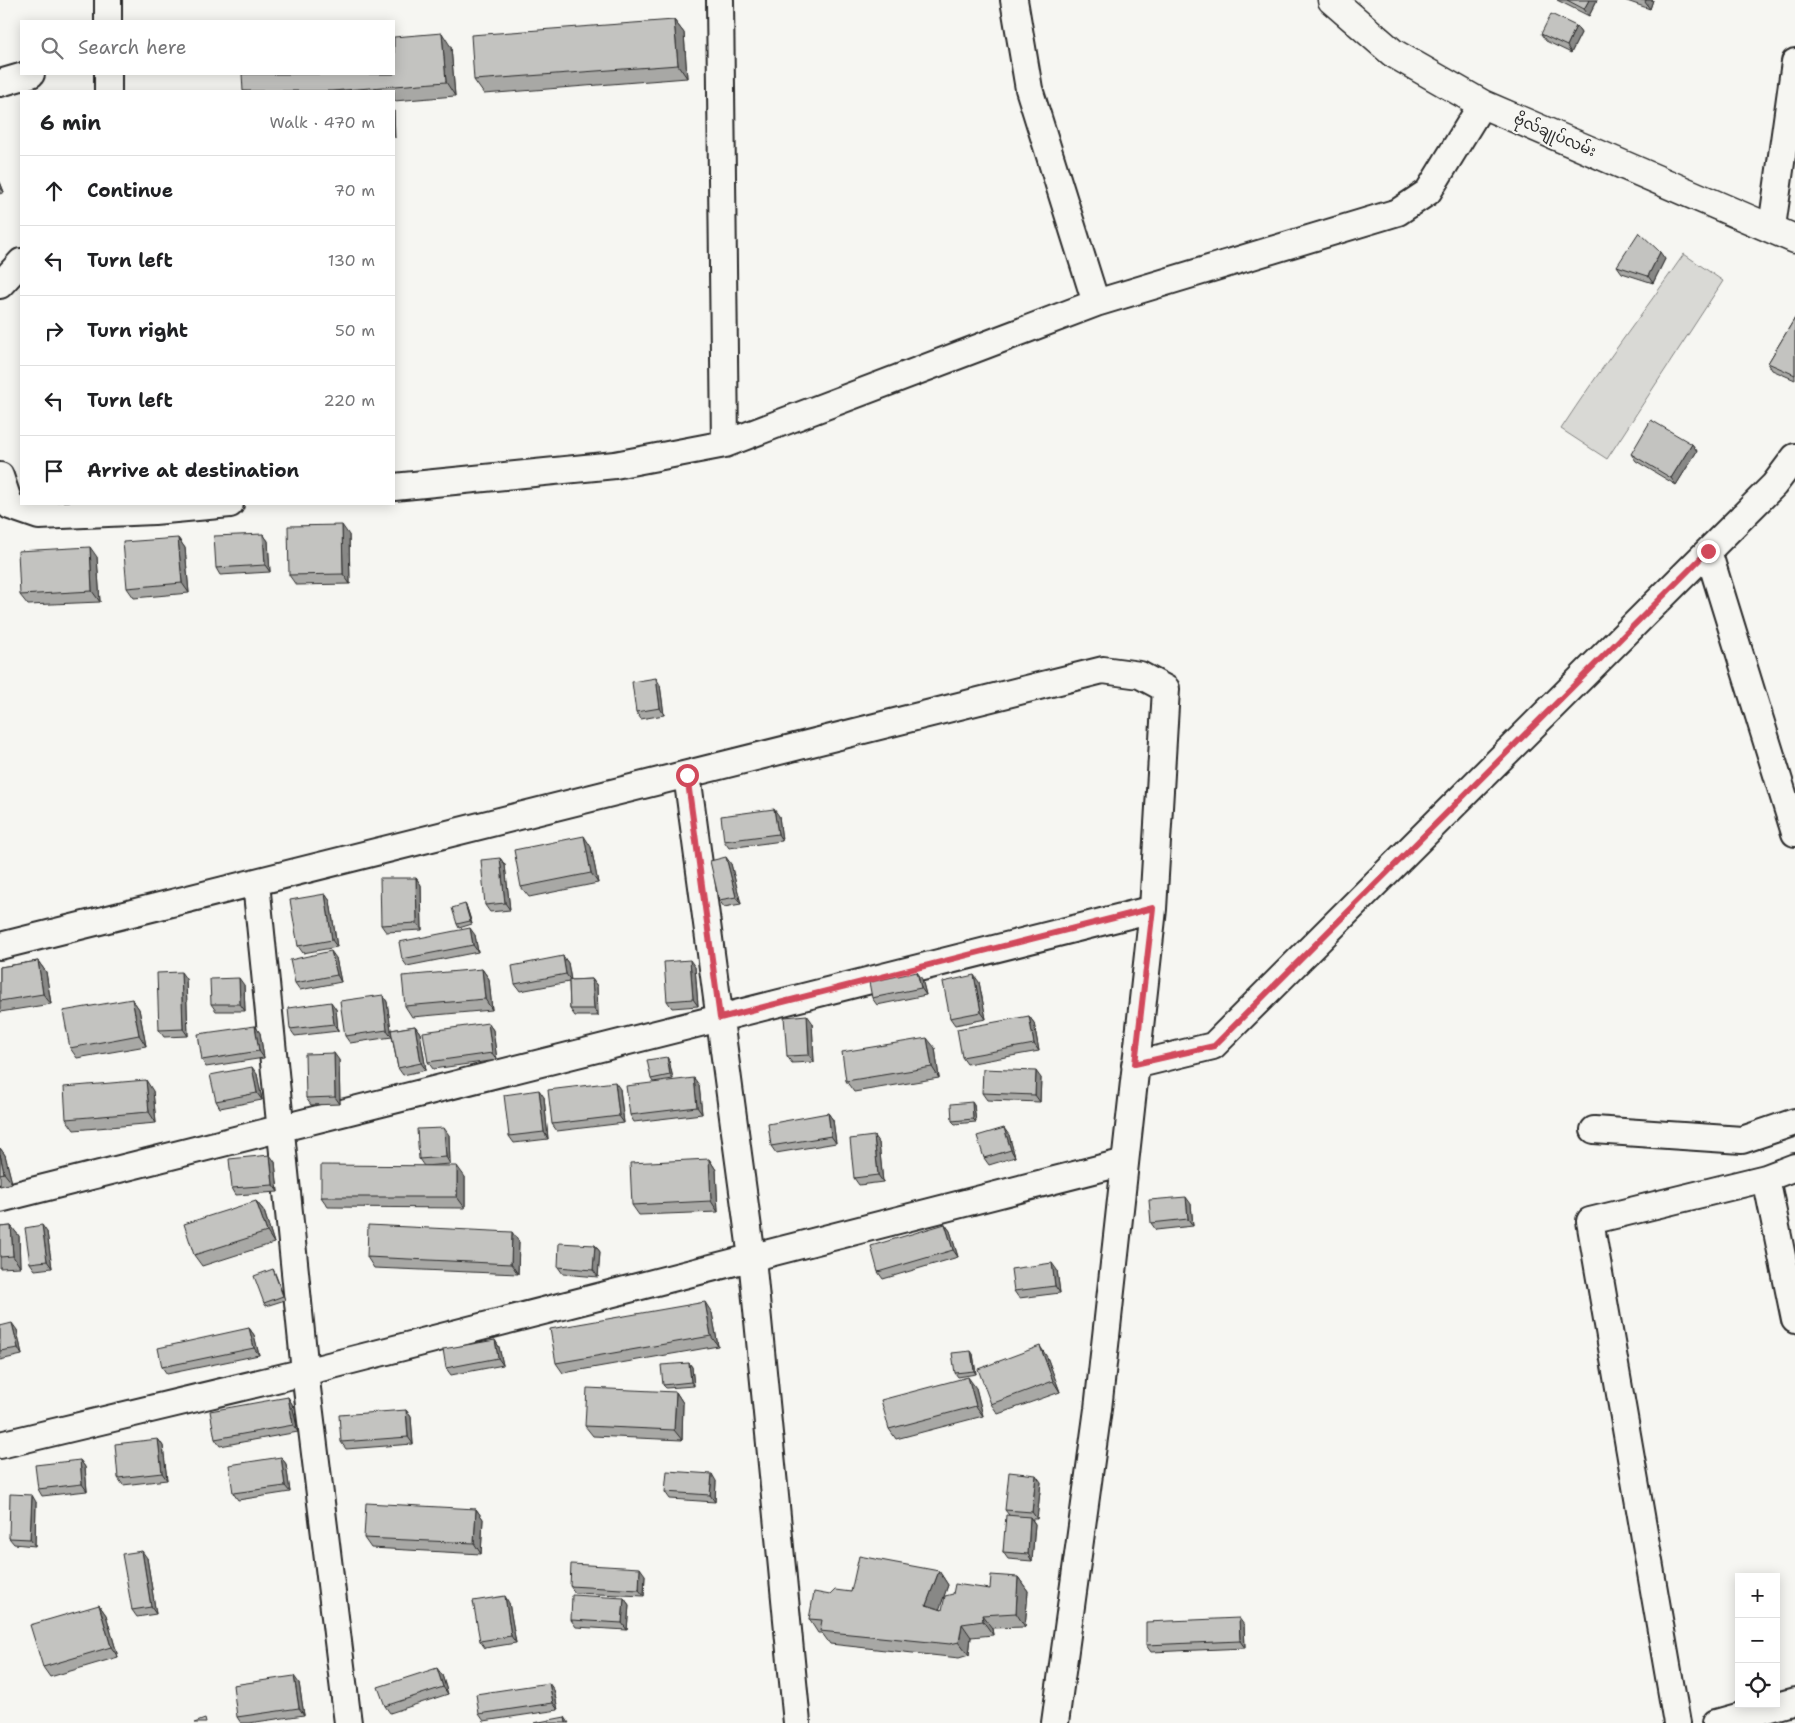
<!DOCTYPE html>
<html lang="en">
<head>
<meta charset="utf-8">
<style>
  :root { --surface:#fff; --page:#f6f6f6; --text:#202124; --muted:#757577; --line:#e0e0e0 }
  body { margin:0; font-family:"Shantell Sans","Noto Sans Myanmar",sans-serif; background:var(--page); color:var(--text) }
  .controls { position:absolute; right:15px; bottom:15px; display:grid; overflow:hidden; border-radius:0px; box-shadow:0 2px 12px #0003 }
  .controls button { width:45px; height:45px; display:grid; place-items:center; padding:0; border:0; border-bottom:1px solid var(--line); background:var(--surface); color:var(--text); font:25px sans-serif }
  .stop { position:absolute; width:15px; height:15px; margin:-11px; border:4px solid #d1495b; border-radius:50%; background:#fff }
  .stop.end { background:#d1495b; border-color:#fff; box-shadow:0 1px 5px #0008 }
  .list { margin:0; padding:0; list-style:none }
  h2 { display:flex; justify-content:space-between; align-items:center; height:65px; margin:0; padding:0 20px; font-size:21px }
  h2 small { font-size:16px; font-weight:400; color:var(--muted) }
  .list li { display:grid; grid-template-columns:32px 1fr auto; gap:15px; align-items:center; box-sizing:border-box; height:70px; padding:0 20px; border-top:1px solid var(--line) }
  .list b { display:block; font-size:19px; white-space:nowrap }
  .list em { font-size:16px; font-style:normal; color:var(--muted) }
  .icon { flex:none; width:28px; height:28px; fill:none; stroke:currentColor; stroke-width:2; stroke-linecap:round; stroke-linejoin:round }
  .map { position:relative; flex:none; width:1795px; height:1723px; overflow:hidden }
  .search { position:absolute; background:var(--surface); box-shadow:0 2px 12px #0003; left:20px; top:20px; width:375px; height:55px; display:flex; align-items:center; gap:12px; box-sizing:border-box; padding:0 18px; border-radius:0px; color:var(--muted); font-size:19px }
  .panel { position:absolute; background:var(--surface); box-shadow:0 2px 12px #0003; left:20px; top:90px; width:375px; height:415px; border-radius:0px }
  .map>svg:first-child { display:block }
  .green { fill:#d9d9d5; stroke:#828280 }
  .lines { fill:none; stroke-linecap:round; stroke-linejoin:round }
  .minor-casing { stroke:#2b2b2b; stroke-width:30 }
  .major-casing { stroke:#2b2b2b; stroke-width:31 }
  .minor { stroke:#f6f6f2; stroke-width:26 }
  .major { stroke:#f6f6f2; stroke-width:28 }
  .wall { fill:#a8a8a5; stroke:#2b2b2b }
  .shaded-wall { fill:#888886; stroke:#2b2b2b }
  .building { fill:#c3c3c0; stroke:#2b2b2b }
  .route { stroke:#d1495b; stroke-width:6 }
  .labels { text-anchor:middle; stroke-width:4; stroke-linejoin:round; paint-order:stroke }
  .street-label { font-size:15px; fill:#2b2b2b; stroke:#f6f6f2 }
</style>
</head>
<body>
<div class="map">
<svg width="1795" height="1723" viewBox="0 0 1795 1723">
  <rect width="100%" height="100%" fill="#f6f6f2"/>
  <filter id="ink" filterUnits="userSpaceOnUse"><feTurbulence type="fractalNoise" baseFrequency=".02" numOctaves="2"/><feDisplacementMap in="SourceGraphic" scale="10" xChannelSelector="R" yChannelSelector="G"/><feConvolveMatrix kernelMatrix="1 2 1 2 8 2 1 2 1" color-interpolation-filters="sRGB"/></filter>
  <g filter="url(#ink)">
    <!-- green -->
    <path class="green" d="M1684,254L1723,281L1607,459L1561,429C1600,369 1643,313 1684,254Z"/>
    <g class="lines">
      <defs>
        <path id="minor" d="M108,0V21
          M720,0L725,444
          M1014,0L1029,89L1096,303
          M108,74V91
          M0,83L31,74
          M1772,227L1795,62
          M0,285L21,262
          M0,476L10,506L39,516L154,511L230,504
          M394,487L615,465L725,444L1096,303L1398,212L1428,192L1482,104
          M1708,551L1795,833
          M687,775L752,1258L797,1723
          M256,883L305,1372L348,1723
          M0,946L1103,670L1140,675L1166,689L1153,909L1098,1409L1055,1723
          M1135,1065L1213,1046L1774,485L1795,457
          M1594,1130L1742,1140L1795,1122
          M1766,1178L1795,1320
          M0,1199L1153,909
          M0,1445L305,1372L1125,1162
          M1677,1723L1590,1221L1766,1178L1795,1167
          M1716,1723L1795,1701"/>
        <path id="major" d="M1332,0L1393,53L1482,104L1795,239"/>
      </defs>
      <!-- minor casing -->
      <use href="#minor" class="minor-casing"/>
      <!-- major casing -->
      <use href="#major" class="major-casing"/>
      <!-- minor -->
      <use href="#minor" class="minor"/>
      <!-- major -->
      <use href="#major" class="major"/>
    </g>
    <!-- wall -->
    <path class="wall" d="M1557,0H1597L1589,16Z
      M1624,0H1653L1650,9Z
      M674,20L684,33L687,78L484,94L474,80Z
      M1576,26L1581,33L1571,53L1546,41L1541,34Z
      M451,47L455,96L394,101V91H243Z
      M0,182L4,192L0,194Z
      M1665,259L1653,283L1622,273L1617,266Z
      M1795,318V380L1772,370L1768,363Z
      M1692,444L1697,451L1676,485L1636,461L1631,454Z
      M263,534L268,541L270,572L220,575L216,568Z
      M349,535L350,584L296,585L289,575Z
      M178,538L185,548L189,593L134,598L127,588Z
      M97,557L100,602L28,605L20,595Z
      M660,685L664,715L641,719L636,712Z
      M779,816L782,841L729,848L724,841Z
      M591,847L598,883L529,897L521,887Z
      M500,858L505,865L510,910L490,912L485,905Z
      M731,864L741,904L724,907L719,900Z
      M416,878L421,885L422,930L386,932L381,925Z
      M325,894L330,901L337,947L303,953L298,946Z
      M465,904L467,908L472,924L459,928L457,924Z
      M475,935L478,952L407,966L402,959Z
      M563,956L568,963L571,980L592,979L597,986L598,1016H575L570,1009L569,982L520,991L515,984Z
      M336,958L341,982L300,990L295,983Z
      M38,961L46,972L51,1004L0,1012V967Z
      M695,967L698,1006L672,1008L667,1001Z
      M482,969L489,979L492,1010L412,1017L405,1006Z
      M186,979L188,1036L164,1037L159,1030Z
      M922,979L926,995L877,1005L872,998Z
      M979,982L986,1019L955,1025L950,1018Z
      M244,985L245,1011H216L211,1004Z
      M383,995L387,1002L391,1030L415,1026L420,1033L426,1070L403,1075L398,1068L392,1037L350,1043L345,1036Z
      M132,999L139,1009L146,1046L77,1058L70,1048Z
      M336,1009L338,1031L295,1036L290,1029Z
      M1029,1016L1034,1023L1039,1051L967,1064L962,1057Z
      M812,1022L814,1062L792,1063L787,1056Z
      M488,1023L493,1030L497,1060L433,1069L428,1062Z
      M255,1026L260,1033L264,1058L206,1067L202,1060Z
      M935,1048L939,1078L854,1092L846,1081Z
      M339,1060L340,1104L311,1105L306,1098Z
      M669,1060L673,1079L653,1082L651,1079Z
      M257,1074L262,1100L220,1108L216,1101Z
      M1041,1078L1040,1102L987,1100L982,1093Z
      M699,1085L702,1114L634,1122L630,1115Z
      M620,1089L624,1123L557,1131L552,1124Z
      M153,1091L156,1123L74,1130L66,1119Z
      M544,1097L548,1139L514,1143L509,1136Z
      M974,1105L976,1122L955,1124L952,1121Z
      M828,1113L833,1120L836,1143L776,1153L771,1146Z
      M449,1135L450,1164L424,1166L419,1159Z
      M1009,1135L1015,1157L989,1165L984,1158Z
      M879,1143L883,1182L859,1185L854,1178Z
      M0,1148L5,1155L12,1183L0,1186Z
      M709,1159L716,1170L718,1212L639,1215L632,1205Z
      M275,1162L278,1192L236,1195L232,1188Z
      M465,1177V1208L328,1207L321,1197Z
      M256,1201L264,1211L274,1243L202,1266L194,1255Z
      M1191,1204L1193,1226L1156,1230L1151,1223Z
      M945,1224L950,1231L958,1257L883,1279L878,1272Z
      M11,1226L19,1236L20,1267L0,1268V1227Z
      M47,1232L52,1268L35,1270L30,1263Z
      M519,1242L518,1274L374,1268L367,1257Z
      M595,1245L600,1252L598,1277L563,1274L558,1267Z
      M273,1269L275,1273L285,1300L266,1306L264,1303Z
      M1057,1270L1060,1293L1019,1298L1014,1291Z
      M712,1313L718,1346L563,1373L556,1363Z
      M0,1326L17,1330L22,1355L0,1360Z
      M249,1328L254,1335L259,1355L167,1374L162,1367Z
      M495,1340L499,1347L503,1365L451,1375L446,1368Z
      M973,1354L976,1374L958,1377L955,1373Z
      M1047,1357L1060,1392L998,1414L991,1404Z
      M689,1363L692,1367L694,1386L666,1388L663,1385Z
      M976,1388L983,1416L896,1439L889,1429Z
      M676,1392L683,1403L682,1440L593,1436L585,1426Z
      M288,1397L292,1404L298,1432L220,1446L215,1439Z
      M406,1410L411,1417L413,1444L346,1449L341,1442Z
      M158,1439L163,1446L167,1480L123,1485L118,1478Z
      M281,1457L286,1464L290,1492L238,1500L233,1493Z
      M80,1460L85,1467L87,1491L42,1496L38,1489Z
      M716,1481L715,1502L670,1499L665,1492Z
      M1041,1482L1037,1519H1032L1035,1524L1032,1561L1008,1559L1003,1552L1009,1515L1005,1510Z
      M36,1502L35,1546L14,1544L9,1538Z
      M476,1509L483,1519L481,1554L371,1548L364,1538Z
      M147,1558L156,1614L137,1617L132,1610Z
      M939,1571L948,1585L939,1609L942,1610L990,1589L1018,1577L1028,1591L1025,1627L992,1628L993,1635L971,1637L969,1655L959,1658L830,1644L822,1633H818L809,1619L830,1595L851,1592Z
      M645,1575L644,1596L575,1593L570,1586Z
      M624,1598L629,1605L627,1630L576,1627L571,1620Z
      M509,1603L516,1643L485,1648L480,1641Z
      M99,1605L106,1615L118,1657L50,1677L43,1667Z
      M1244,1625L1245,1648L1151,1652L1146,1645Z
      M442,1675L448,1694L390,1713L385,1706Z
      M299,1683L304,1715L249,1723H241L237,1717Z
      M554,1690L558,1710L484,1721L479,1714Z"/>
    <!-- shaded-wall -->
    <path class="shaded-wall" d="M1589,0H1597L1589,16L1584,9Z
      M1646,0H1653L1650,9L1645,2Z
      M674,20L684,33L687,78L678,65Z
      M1576,26L1581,33L1571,53L1567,46Z
      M442,33L451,47L455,96L446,82Z
      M394,110L395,138L394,136Z
      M0,182L4,192L0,187Z
      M1660,252L1665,259L1653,283L1648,276Z
      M1692,444L1697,451L1676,485L1671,478Z
      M342,525L349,535L350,584L343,574Z
      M263,534L268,541L270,572L265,565Z
      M178,538L185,548L189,593L182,583Z
      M90,547L97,557L100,602L92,591Z
      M656,678L660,685L664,715L660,708Z
      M774,809L779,816L782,841L778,834Z
      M584,836L591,847L598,883L591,873Z
      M726,857L731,864L741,904L736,897Z
      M500,858L505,865L510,910L505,903Z
      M416,878L421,885L422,930L417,923Z
      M325,894L330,901L337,947L332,940Z
      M465,904L467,908L472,924L470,921Z
      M470,928L475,935L478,952L473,945Z
      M331,951L336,958L341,982L337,975Z
      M563,956L568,963L571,981L566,974Z
      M690,960L695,967L698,1006L693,999Z
      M38,961L46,972L51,1004L43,994Z
      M482,969L489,979L492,1010L485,999Z
      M181,972L186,979L188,1036L183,1029Z
      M917,972L922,979L926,995L921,988Z
      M974,975L979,982L986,1019L981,1012Z
      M239,978L244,985L245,1011L240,1004Z
      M592,979L597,986L598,1016L594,1009Z
      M383,995L387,1002L392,1037L387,1030Z
      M132,999L139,1009L146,1046L139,1035Z
      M331,1002L336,1009L338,1031L334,1024Z
      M807,1015L812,1022L814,1062L809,1055Z
      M1029,1016L1034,1023L1039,1051L1034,1044Z
      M488,1023L493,1030L497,1060L492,1053Z
      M255,1026L260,1033L264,1058L259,1051Z
      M415,1026L420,1033L426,1070L421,1063Z
      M927,1038L935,1048L939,1078L932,1067Z
      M334,1053L339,1060L340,1104L335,1097Z
      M667,1057L669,1060L673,1079L670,1075Z
      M252,1067L257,1074L262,1100L257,1093Z
      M1036,1071L1041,1078L1040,1102L1035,1095Z
      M694,1078L699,1085L702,1114L697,1107Z
      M146,1080L153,1091L156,1123L149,1112Z
      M615,1082L620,1089L624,1123L619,1116Z
      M539,1090L544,1097L548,1139L544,1132Z
      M972,1102L974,1105L976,1122L973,1119Z
      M828,1113L833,1120L836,1143L831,1136Z
      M444,1128L449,1135L450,1164L446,1157Z
      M1004,1128L1009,1135L1015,1157L1011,1150Z
      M874,1136L879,1143L883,1182L878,1175Z
      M0,1148L5,1155L12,1183L4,1173L0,1154Z
      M270,1155L275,1162L278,1192L273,1185Z
      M709,1159L716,1170L718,1212L711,1201Z
      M457,1166L465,1177V1208L457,1197Z
      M1186,1197L1191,1204L1193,1226L1188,1219Z
      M256,1201L264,1211L274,1243L267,1232Z
      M945,1224L950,1231L958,1257L953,1250Z
      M42,1225L47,1232L52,1268L47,1261Z
      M11,1226L19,1236L20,1267L13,1256Z
      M512,1232L519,1242L518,1274L511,1264Z
      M595,1245L600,1252L598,1277L593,1270Z
      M1052,1263L1057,1270L1060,1293L1055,1286Z
      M705,1302L712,1313L718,1346L711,1336Z
      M12,1323L17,1330L22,1355L18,1348Z
      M249,1328L254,1335L259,1355L254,1348Z
      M495,1340L499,1347L503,1365L498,1358Z
      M1040,1346L1047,1357L1060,1392L1053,1381Z
      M971,1351L973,1354L976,1374L974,1371Z
      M689,1363L692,1367L694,1386L691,1382Z
      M968,1377L976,1388L983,1416L976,1406Z
      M676,1392L683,1403L682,1440L674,1430Z
      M288,1397L292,1404L298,1432L293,1425Z
      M406,1410L411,1417L413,1444L408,1437Z
      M158,1439L163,1446L167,1480L162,1473Z
      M281,1457L286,1464L290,1492L285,1486Z
      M80,1460L85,1467L87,1491L82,1484Z
      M712,1474L716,1481L715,1502L710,1495Z
      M1036,1475L1041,1482L1037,1519L1032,1512Z
      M32,1495L36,1502L35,1546L30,1539Z
      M476,1509L483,1519L481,1554L474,1543Z
      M1030,1517L1035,1524L1032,1561L1028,1554Z
      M142,1551L147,1558L156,1614L151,1607Z
      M640,1568L645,1575L644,1596L639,1590Z
      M939,1571L948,1585L936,1619L926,1605Z
      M1018,1577L1028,1591L1025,1627L1016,1613Z
      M505,1596L509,1603L516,1643L511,1636Z
      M624,1598L629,1605L627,1630L622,1623Z
      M99,1605L106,1615L118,1657L111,1647Z
      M982,1615L992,1628L993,1635L983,1621Z
      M1239,1618L1244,1625L1245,1648L1240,1641Z
      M962,1624L971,1637L969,1655L959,1642Z
      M437,1668L442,1675L448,1694L443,1687Z
      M294,1676L299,1683L304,1715L299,1708Z
      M549,1683L554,1690L558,1710L553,1703Z
      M565,1717L569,1723H566Z"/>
    <!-- building -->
    <path class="building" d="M1567,0H1589L1584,9Z
      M1551,14L1576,26L1567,46L1541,34Z
      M674,20L678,65L474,80L471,35Z
      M442,33L446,82L332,91H243L242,74H394V37Z
      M1639,232L1660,252L1648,276L1617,266Z
      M1795,318V375L1768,363Z
      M1651,420L1692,444L1671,478L1631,454Z
      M342,525L343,574L289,575L288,526Z
      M263,534L265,565L216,568L214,536Z
      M178,538L182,583L127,588L123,542Z
      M90,547L92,591L20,595L18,551Z
      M656,678L660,708L636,712L632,682Z
      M774,809L778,834L724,841L721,816Z
      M584,836L591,873L521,887L514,850Z
      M726,857L736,897L719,900L710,861Z
      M500,858L505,903L485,905L481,860Z
      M380,878H416L417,923L381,925Z
      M325,894L332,940L298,946L290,900Z
      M465,904L470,921L457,924L452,908Z
      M470,928L473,945L402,959L399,942Z
      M331,951L337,975L295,983L290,960Z
      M563,956L566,974L515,984L512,966Z
      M690,960L693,999L667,1001L664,962Z
      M38,961L43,994L0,1001V967Z
      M482,969L485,999L405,1006L402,976Z
      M181,972L183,1029L159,1030L157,973Z
      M917,972L921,988L872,998L869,982Z
      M974,975L981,1012L950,1018L943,982Z
      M239,978L240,1004H211L210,979Z
      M592,979L594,1009H570L569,980Z
      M383,995L387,1030L345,1036L340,1001Z
      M132,999L139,1035L70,1048L63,1011Z
      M331,1002L334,1024L290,1029L288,1008Z
      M807,1015L809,1055L787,1056L784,1017Z
      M1029,1016L1034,1044L962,1057L957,1029Z
      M488,1023L492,1053L428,1062L423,1032Z
      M255,1026L259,1051L202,1060L198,1034Z
      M415,1026L421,1063L398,1068L391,1030Z
      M927,1038L932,1067L846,1081L842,1052Z
      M334,1053L335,1097L306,1098L305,1054Z
      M667,1057L670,1075L651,1079L647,1060Z
      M252,1067L257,1093L216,1101L210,1075Z
      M983,1069L1036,1071L1035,1095L982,1093Z
      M694,1078L697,1107L630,1115L626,1086Z
      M146,1080L149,1112L66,1119L64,1087Z
      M615,1082L619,1116L552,1124L548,1090Z
      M539,1090L544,1132L509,1136L504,1095Z
      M972,1102L973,1119L952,1121L951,1104Z
      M828,1113L831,1136L771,1146L768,1124Z
      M444,1128L446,1157L419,1159L417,1129Z
      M1004,1128L1011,1150L984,1158L977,1136Z
      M874,1136L878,1175L854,1178L850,1139Z
      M0,1154L4,1173L0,1174Z
      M270,1155L273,1185L232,1188L229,1159Z
      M709,1159L711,1201L632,1205L630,1163Z
      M321,1165L457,1166V1197H321Z
      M1186,1197L1188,1219L1151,1223L1149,1200Z
      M256,1201L267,1232L194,1255L184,1224Z
      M945,1224L953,1250L878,1272L871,1246Z
      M42,1225L47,1261L30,1263L25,1228Z
      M368,1225L512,1232L511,1264L367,1257Z
      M11,1226L13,1256L0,1257V1227Z
      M559,1243L595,1245L593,1270L558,1267Z
      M1052,1263L1055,1286L1014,1291L1011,1269Z
      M273,1269L283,1296L264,1303L254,1276Z
      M705,1302L711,1336L556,1363L550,1329Z
      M12,1323L18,1348L0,1351V1326Z
      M249,1328L254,1348L162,1367L158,1348Z
      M495,1340L498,1358L446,1368L443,1349Z
      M1040,1346L1053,1381L991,1404L978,1369Z
      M971,1351L974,1371L955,1373L952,1353Z
      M689,1363L691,1382L663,1385L661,1365Z
      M968,1377L976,1406L889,1429L881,1400Z
      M587,1388L676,1392L674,1430L585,1426Z
      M288,1397L293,1425L215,1439L210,1411Z
      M406,1410L408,1437L341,1442L339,1415Z
      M158,1439L162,1473L118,1478L115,1444Z
      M281,1457L285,1486L233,1493L229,1465Z
      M80,1460L82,1484L38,1489L35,1465Z
      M667,1471L712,1474L710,1495L665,1492Z
      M1009,1472L1036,1475L1032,1512L1005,1510Z
      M10,1494L32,1495L30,1539L9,1538Z
      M366,1503L476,1509L474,1543L364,1538Z
      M1006,1515L1030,1517L1028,1554L1003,1552Z
      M142,1551L151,1607L132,1610L122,1554Z
      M859,1556L939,1571L926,1605L942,1610L945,1596L953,1594L955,1584L990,1589L991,1575L1018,1577L1016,1613L982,1615L983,1621L962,1624L959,1642L950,1644L820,1631L822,1620L809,1619L814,1592L830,1595L835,1590L851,1592Z
      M571,1564L640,1568L639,1590L570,1586Z
      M572,1595L624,1598L622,1623L571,1620Z
      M505,1596L511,1636L480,1641L473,1601Z
      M99,1605L111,1647L43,1667L30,1625Z
      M1239,1618L1240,1641L1146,1645V1622Z
      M437,1668L443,1687L385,1706L378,1687Z
      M294,1676L299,1708L237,1717L233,1685Z
      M549,1683L553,1703L479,1714L476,1694Z
      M565,1717L566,1723H534Z
      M205,1719L206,1723H194Z"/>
  </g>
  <g class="lines" filter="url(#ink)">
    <!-- route -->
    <path class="route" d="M687,775L720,1018L1153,908L1135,1064L1214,1046L1708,551"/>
  </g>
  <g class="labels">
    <!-- street labels -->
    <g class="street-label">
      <text transform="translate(1555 135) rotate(23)" y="5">ဗိုလ်ချုပ်လမ်း</text>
    </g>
  </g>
</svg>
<div class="controls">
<button>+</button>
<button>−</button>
<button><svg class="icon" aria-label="locate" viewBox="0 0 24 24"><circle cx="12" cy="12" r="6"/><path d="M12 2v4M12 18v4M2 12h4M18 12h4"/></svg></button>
</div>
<div class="stop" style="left:687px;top:775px"></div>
<div class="stop end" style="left:1708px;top:551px"></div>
<div class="search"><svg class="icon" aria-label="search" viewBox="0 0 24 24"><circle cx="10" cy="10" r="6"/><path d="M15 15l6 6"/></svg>Search here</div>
<section class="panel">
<h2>6 min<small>Walk · 470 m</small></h2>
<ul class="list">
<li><svg class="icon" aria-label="ahead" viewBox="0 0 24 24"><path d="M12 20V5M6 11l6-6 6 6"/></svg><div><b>Continue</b></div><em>70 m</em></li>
<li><svg class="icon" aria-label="left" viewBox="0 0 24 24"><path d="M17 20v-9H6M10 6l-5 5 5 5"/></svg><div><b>Turn left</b></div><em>130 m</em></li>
<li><svg class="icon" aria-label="right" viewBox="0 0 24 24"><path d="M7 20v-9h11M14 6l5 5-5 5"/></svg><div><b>Turn right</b></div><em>50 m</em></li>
<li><svg class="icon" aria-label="left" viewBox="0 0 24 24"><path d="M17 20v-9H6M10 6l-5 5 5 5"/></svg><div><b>Turn left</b></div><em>220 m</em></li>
<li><svg class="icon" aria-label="arrive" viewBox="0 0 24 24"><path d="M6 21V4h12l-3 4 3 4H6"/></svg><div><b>Arrive at destination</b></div></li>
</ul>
</section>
</div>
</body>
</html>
